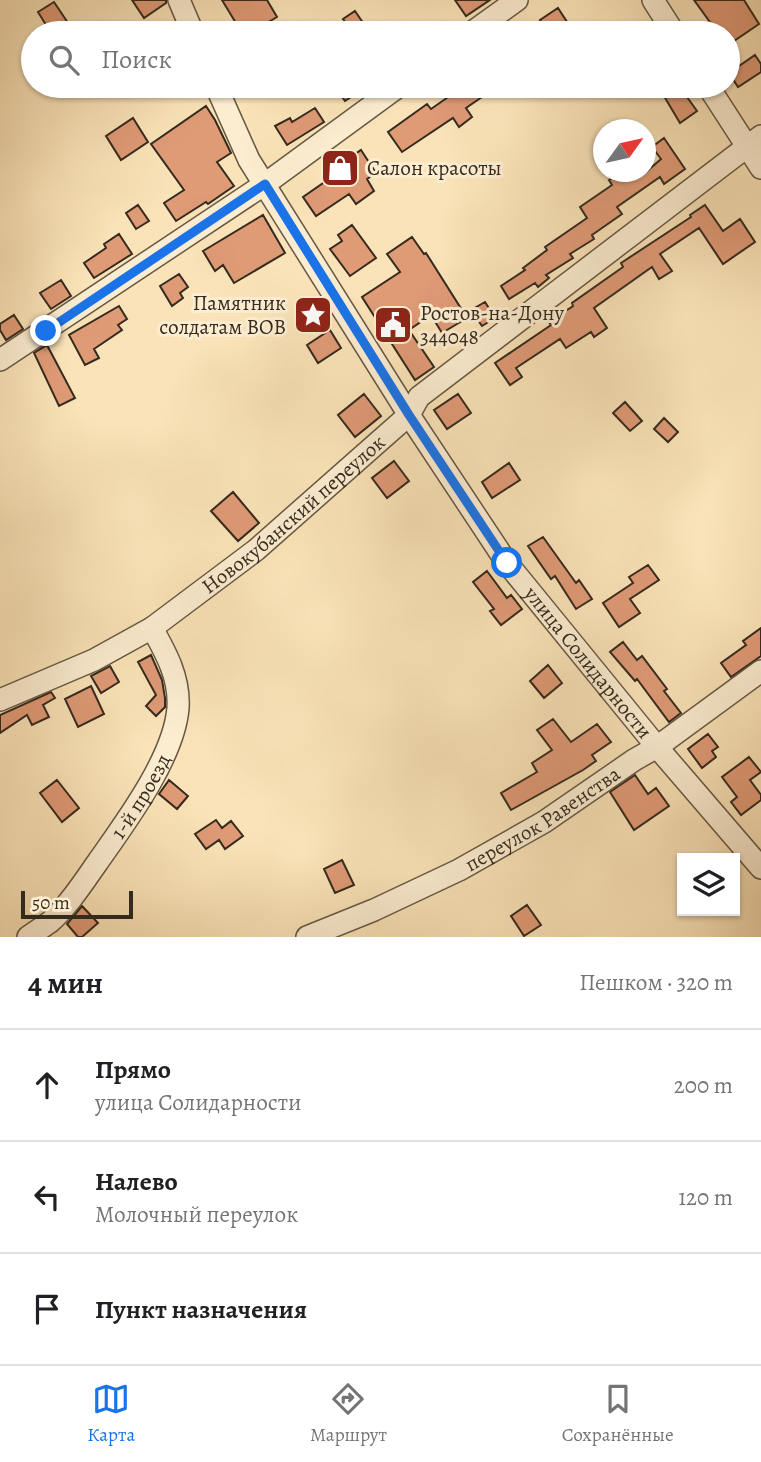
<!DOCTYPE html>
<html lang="ru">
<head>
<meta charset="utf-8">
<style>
  :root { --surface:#fff; --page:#f6f6f6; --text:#202124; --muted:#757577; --line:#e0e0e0; --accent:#1a73e8 }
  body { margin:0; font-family:Alegreya,serif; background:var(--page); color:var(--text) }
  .controls { position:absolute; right:21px; bottom:21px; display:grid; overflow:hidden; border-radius:0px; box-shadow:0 2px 5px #0004 }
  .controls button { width:63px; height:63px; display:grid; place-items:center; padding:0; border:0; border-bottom:2px solid var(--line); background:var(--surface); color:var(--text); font:35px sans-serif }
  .compass { position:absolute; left:593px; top:119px; width:63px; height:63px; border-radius:50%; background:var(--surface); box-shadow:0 2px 5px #0004; rotate:57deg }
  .scale { position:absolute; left:21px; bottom:18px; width:112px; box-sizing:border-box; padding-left:7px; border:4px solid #342a1e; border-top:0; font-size:19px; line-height:24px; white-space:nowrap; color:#342a1e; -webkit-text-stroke:5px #fcedd1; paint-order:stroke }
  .stop { position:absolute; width:21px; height:21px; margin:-16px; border:5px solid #1a73e8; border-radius:50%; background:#fff }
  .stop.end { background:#1a73e8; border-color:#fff; box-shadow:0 2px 7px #0008 }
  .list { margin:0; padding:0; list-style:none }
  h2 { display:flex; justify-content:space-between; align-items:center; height:91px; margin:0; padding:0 28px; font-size:30px }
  h2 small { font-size:23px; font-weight:400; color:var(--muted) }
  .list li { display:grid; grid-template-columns:46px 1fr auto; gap:21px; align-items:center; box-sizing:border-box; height:112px; padding:0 28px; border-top:2px solid var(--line) }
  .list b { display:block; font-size:26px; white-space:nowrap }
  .list p { margin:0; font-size:23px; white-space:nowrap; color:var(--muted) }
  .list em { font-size:23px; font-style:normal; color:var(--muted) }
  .icon { flex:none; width:38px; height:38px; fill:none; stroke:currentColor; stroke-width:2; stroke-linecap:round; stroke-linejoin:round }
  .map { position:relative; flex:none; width:761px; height:937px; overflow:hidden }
  .search { position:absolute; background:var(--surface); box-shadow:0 2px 5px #0004; left:21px; right:21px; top:21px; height:77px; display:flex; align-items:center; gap:18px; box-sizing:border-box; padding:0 24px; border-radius:38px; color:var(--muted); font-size:26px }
  .sheet { height:427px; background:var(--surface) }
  nav { display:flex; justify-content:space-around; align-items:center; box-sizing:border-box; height:98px; border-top:2px solid var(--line); background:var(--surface); font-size:19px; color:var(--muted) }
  nav a { display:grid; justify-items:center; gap:4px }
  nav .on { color:var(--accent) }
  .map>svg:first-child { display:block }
  .building { fill:#df9a76; stroke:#342a1e; stroke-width:2 }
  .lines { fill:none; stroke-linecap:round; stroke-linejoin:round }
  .minor-casing { stroke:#665844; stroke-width:24 }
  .minor { stroke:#fcedd1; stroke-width:21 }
  .route { stroke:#1a73e8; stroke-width:9 }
  .labels { text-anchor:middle; stroke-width:6; stroke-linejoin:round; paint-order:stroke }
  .poi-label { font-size:21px; fill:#342a1e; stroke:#fcedd1; text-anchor:start }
  .street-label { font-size:21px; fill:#342a1e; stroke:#fcedd1 }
</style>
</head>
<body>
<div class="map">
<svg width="761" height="937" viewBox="0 0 761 937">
  <rect width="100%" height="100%" fill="#fae3b8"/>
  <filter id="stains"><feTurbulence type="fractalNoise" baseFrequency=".00286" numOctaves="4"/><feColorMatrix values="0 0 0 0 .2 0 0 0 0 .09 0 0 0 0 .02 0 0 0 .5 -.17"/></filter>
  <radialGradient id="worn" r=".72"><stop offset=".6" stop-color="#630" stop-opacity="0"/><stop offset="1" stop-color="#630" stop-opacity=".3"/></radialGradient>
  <!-- building -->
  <path class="building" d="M132,0H166V3L144,18Z
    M222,0H267L277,17L250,33H242Z
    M455,0H490L466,16Z
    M694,0H744L759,24L728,45V33H699L712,25Z
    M54,2L68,23L51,33L38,12Z
    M558,8L571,28L562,33H548L540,20Z
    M355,11L370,33H353L343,19Z
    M755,55L761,64V72L738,87L729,73Z
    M334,86H368L345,101Z
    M464,86H498L466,108L472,117L459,127L453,118L402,152L388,132L427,104L431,109Z
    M658,86H679L697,111L680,123Z
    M206,106L215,120L231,153L217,162L234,186L208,204L206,202L176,221L164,203L184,190L151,144Z
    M315,108L324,122L287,145L275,126L290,118L292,122Z
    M133,118L148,142L121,160L106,136Z
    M664,138L685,169L664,184L660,177L617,207L622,214L592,235L594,239L570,254L573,258L546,275L549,278L538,287L535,283L509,299L501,286L525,270L523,268L547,250L545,247L587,218L580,207L612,185L609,180L622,172H646L661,159L652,147Z
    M361,150L376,173L367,179L374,191L356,204L349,194L316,216L303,197L336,174L332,170Z
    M138,205L149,221L136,229L126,213Z
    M705,205L723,231L740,219L755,242L723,264L699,228L660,254L672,271L659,279L652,267L594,308L607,328L594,337L591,332L566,348L560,339L516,368L522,377L510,385L495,363L551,325L549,322L573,306L572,303L623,267L621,263L691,217L690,215Z
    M263,215L285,253L234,283L223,265L215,271L203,251Z
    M352,225L376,258L350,276L330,249L342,241L338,235Z
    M119,234L132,254L94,278L84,263L106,248L104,244Z
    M412,237L424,254L426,253L467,318L442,333L431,315L409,330L434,367L415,380L362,297L400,272L387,254Z
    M179,274L188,287L180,293L183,298L172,306L160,286Z
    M61,280L71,296L51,309L40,293Z
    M485,302L495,318L482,326L471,310Z
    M119,306L127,319L118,325L122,330L94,349L99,358L85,365L69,335Z
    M14,315L23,329L6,340L0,330V324Z
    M330,330L341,348L318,363L307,345Z
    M47,345L75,398L59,406L34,353Z
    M364,394L381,416L355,437L338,415Z
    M458,394L471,413L447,429L434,410Z
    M625,402L642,421L630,431L613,413Z
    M664,418L678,432L668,442L654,429Z
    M394,461L409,481L387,498L372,478Z
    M509,463L520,480L492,498L482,482Z
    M233,492L259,523L238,541L211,511Z
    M543,537L576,583L579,580L592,599L576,609L555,576L551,579L528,546Z
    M648,565L659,580L630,599L640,613L619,627L603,603L633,583L629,577Z
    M487,571L507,598L511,595L522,609L501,625L490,611L494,609L473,582Z
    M761,628V656L731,677L721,663L746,645L743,641Z
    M623,642L637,660L642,656L667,689L664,691L681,713L669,722L637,679L635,681L610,652Z
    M151,655L162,680L165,698V707L156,716L146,706L156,695L138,662Z
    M548,665L562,683L544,698L530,681Z
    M110,666L119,682L101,693L91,676Z
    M91,686L104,714L78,727L65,699Z
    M51,692L55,698L43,705L49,717L32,725L27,715L0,733V715Z
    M553,719L571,742L597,724L611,742L592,755L596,761L583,770L511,810L501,793L537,772L532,763L552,750L537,730Z
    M708,734L718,747L712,751L716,757L702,768L688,749Z
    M749,757L761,772L750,780L761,795V800L741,815L731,802L737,797L722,777Z
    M635,775L648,794L656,788L669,806L634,830L610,792Z
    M57,780L79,808L62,822L40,793Z
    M169,780L188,796L177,809L159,794Z
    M216,820L222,828L231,821L243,836L225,849L219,840L206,849L195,834Z
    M342,860L354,885L335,893L324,869Z
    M527,905L541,925L524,936L511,916Z
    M82,906L98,923L82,937H78L67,924Z"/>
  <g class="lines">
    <defs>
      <g id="minor">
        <path d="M179,0L193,33"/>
        <path d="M653,0L674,33"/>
        <path d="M471,33L517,0"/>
        <path id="s1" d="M216,86L249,160L409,415L507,563L657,747L761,868"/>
        <path d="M708,86L761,168"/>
        <path d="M0,360L265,184L399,86"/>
        <path id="s2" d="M0,700L94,660L152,628L256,550L393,429L409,415L419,397L761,136"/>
        <path id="s3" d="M28,937C35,932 43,927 50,922C68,906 83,883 97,863C125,823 174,758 178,708C180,678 166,653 152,628"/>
        <path id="s4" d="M307,937L374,910L459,870L544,822L634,760L657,747L761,671"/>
      </g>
    </defs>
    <!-- minor casing -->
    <use href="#minor" class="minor-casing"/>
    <!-- minor -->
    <use href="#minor" class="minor"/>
  </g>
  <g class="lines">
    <!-- route -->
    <path class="route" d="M46,331L265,184L409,415L507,563"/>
  </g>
  <!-- icons -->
  <defs>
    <symbol id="shop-square" viewBox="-11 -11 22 22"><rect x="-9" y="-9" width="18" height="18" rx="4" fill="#8f2418" stroke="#fcedd1"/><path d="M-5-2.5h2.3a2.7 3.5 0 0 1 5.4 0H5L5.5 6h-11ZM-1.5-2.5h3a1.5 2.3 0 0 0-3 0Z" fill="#fff"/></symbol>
    <symbol id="sight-square" viewBox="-11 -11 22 22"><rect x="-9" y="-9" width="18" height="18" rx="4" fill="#8f2418" stroke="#fcedd1"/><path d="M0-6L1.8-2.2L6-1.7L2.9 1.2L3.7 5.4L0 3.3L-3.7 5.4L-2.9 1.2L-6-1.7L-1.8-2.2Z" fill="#fff"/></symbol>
    <symbol id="civic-square" viewBox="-11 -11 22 22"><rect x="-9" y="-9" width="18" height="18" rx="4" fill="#8f2418" stroke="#fcedd1"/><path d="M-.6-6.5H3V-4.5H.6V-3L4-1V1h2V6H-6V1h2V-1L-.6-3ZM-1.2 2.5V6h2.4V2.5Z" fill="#fff"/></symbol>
  </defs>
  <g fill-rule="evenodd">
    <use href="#shop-square" x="318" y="146" width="44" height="44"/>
    <use href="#sight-square" x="291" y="293" width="44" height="44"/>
    <use href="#civic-square" x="371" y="303" width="44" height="44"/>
  </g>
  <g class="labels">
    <!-- poi labels -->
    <g class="poi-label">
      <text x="367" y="175">Салон красоты</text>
      <text x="286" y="310" text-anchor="end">Памятник<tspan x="286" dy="24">солдатам ВОВ</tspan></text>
      <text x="420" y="320">Ростов-на-Дону<tspan x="420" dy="24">344048</tspan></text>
    </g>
    <!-- street labels -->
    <g class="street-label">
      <text dy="7" stroke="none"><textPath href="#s2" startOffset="350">Новокубанский переулок</textPath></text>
      <text dy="7" stroke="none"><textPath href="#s1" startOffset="688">улица Солидарности</textPath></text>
      <text dy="7" stroke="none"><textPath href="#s3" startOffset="182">1-й проезд</textPath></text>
      <text dy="7" stroke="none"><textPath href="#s4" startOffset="264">переулок Равенства</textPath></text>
    </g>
  </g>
  <rect width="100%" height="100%" filter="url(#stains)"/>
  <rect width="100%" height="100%" fill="url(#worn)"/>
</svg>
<div class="controls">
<button><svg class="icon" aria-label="layers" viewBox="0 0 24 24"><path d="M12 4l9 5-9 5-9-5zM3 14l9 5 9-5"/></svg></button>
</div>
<svg class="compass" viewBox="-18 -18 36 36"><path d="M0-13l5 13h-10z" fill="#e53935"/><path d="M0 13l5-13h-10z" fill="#757577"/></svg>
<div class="scale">50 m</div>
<div class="stop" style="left:507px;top:563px"></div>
<div class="stop end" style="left:46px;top:331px"></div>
<div class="search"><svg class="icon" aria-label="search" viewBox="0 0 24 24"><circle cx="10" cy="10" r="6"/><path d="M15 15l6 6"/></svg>Поиск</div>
</div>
<section class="sheet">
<h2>4 мин<small>Пешком · 320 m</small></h2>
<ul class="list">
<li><svg class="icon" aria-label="ahead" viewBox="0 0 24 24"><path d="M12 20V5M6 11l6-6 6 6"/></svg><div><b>Прямо</b><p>улица Солидарности</p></div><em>200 m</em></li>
<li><svg class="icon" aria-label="left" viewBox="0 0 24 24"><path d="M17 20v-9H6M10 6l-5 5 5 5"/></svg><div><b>Налево</b><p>Молочный переулок</p></div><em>120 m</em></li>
<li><svg class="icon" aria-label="arrive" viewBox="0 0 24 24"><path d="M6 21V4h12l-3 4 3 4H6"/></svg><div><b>Пункт назначения</b></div></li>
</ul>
</section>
<nav>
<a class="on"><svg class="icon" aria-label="map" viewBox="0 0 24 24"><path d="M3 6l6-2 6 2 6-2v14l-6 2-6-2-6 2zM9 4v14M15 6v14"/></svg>Карта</a>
<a><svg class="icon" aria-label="directions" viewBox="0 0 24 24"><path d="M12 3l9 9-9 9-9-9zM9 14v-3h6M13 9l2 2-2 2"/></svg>Маршрут</a>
<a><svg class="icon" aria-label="saved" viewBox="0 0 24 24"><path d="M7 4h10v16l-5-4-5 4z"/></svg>Сохранённые</a>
</nav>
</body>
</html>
